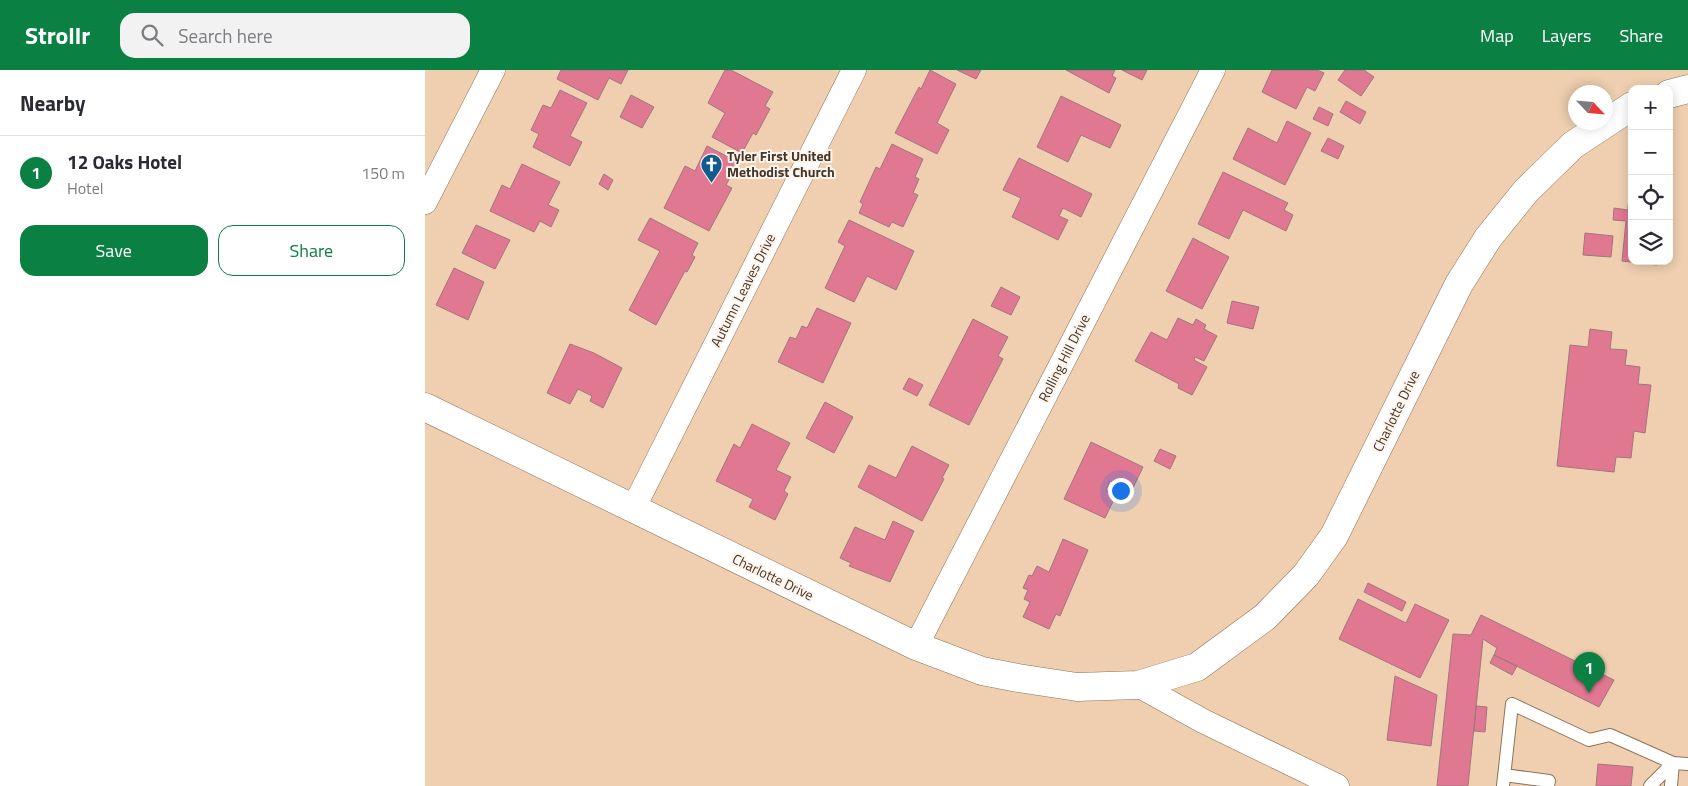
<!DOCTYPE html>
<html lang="en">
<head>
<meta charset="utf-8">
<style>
  :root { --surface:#fff; --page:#f2f2f3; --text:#2b2b33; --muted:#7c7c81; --line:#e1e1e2; --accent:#0b8043 }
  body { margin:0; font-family:"Titillium Web",sans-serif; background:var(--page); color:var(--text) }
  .controls { position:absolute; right:15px; top:15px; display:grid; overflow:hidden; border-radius:10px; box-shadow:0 2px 12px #0003 }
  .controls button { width:45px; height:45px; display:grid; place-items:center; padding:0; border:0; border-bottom:1px solid var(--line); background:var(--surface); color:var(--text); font:25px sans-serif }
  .compass { position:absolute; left:1143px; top:15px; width:45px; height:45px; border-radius:50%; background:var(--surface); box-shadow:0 2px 12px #0003; rotate:116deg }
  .you { position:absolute; left:695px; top:420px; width:18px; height:18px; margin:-12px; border:4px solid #fff; border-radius:50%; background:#1a73e8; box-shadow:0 0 0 8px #1a73e833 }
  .badge { display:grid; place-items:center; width:32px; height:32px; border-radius:50%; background:var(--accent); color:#fff; font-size:16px; font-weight:700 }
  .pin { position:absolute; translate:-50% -41px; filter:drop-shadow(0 1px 2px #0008) }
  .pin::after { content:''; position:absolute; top:26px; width:18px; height:15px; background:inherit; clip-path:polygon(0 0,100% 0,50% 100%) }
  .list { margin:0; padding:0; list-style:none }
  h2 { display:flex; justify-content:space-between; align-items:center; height:65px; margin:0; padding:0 20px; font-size:21px }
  h2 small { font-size:16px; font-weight:400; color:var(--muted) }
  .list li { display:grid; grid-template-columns:32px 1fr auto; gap:15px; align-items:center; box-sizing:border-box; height:75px; padding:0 20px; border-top:1px solid var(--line) }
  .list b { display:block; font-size:19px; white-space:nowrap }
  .list p { margin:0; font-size:16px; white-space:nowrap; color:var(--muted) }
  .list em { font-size:16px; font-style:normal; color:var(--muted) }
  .actions { display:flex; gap:10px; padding:15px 20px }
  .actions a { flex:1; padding:11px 0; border:1px solid var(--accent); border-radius:15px; text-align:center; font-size:18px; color:var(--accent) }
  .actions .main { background:var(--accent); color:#fff }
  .icon { flex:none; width:28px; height:28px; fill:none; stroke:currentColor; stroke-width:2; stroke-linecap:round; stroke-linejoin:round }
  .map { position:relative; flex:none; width:1263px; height:716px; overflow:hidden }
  header { display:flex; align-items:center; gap:30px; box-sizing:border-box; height:70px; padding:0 25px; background:var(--accent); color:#fff }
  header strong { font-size:24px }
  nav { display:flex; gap:28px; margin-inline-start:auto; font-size:18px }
  .search { width:350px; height:45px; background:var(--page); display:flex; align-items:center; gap:12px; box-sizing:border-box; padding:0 18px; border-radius:15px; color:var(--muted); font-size:19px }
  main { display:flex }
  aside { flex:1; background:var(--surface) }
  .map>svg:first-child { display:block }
  .building { fill:#e07891; stroke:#a1767e }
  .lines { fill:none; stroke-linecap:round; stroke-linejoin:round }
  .service-casing { stroke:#8f7255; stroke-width:14 }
  .minor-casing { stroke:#8f7255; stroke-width:25 }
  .tertiary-casing { stroke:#8f7255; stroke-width:29 }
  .service { stroke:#fff; stroke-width:12 }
  .minor { stroke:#fff; stroke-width:24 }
  .tertiary { stroke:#fff; stroke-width:28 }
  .labels { text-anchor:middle; stroke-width:4; stroke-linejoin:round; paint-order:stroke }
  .poi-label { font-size:14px; font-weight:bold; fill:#43362a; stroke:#fef4eb; text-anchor:start }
  .street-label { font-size:14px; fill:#43362a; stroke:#fef4eb }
</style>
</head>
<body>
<header>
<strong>Strollr</strong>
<div class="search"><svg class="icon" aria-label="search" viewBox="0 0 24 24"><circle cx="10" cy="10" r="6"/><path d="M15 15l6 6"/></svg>Search here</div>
<nav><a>Map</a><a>Layers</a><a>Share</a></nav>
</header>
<main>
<aside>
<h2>Nearby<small></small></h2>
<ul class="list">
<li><span class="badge">1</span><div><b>12 Oaks Hotel</b><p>Hotel</p></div><em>150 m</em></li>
</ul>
<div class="actions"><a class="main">Save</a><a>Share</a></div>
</aside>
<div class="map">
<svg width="1263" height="716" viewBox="0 0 1263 716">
  <rect width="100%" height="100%" fill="#efcfb0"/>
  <!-- building -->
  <path class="building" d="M136,0H203L196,14L184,8L173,30L132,9Z
    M300,0H306L348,22L340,36L345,39L331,65L328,63L317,83L287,67L300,43L283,33Z
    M505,0L531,14L512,53L524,60L512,84L470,63L494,17L496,19Z
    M532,0H556L551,9Z
    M641,0H690L687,6L691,8L684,23Z
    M697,0H722L717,10Z
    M847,0H892L899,3L890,21L882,17L871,39L837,22Z
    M920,0H939L949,7L936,26L913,10Z
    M135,20L162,33L145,66L157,72L145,96L108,77L114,64L106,60L118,35L126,38Z
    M206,25L229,37L217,58L195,47Z
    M636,26L696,55L685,78L656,65L643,92L612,77Z
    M921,31L941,42L935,54L915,42Z
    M894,37L908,44L903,56L888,49Z
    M862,51L886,63L860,115L808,89L823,58L852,73Z
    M903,68L919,76L913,89L896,81Z
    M467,74L498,89L490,107L494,109L488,123L493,125L478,157L467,152L464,157L434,143L438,134L435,132L451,97L455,99Z
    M282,76L313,92L301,115L307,118L284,161L239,138L260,96L270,101Z
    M594,88L667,124L656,147L638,138L634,146L643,150L633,170L587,147L596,128L578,120Z
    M97,94L135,112L123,135L134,140L126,157L115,151L109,162L65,141L77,115L85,119Z
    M798,102L863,133L859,140L868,145L861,161L818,140L804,169L773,154Z
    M179,104L188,110L183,120L174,114Z
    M1203,135L1207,136V191H1233L1232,195L1197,191L1201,151L1188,150L1189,138L1203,140Z
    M225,148L273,173L267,185L270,187L262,202L260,201L231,255L204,240L235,181L213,170Z
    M424,150L489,181L471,220L442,206L429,232L400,218L420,176L413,172Z
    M51,155L85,170L70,199L37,183Z
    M1160,163L1188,166L1186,187L1158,185Z
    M768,168L804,187L777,239L741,221Z
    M29,198L59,212L43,250L11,235Z
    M576,217L595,227L586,245L566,236Z
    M807,231L834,237L828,259L802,253Z
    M392,238L426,253L398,313L353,292L365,267L371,269L377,256L382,258Z
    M753,248L768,255L771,249L781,255L779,259L792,266L779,291L770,287L769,290L782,297L767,325L753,318L754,314L710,291L726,262L742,270Z
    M548,249L583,267L573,286L578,289L544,355L504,335Z
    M1165,259L1187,262L1185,279L1202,280L1200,295L1215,297L1213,314L1226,315L1220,363L1209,361L1206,388L1191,387L1189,402L1132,396L1145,275L1163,277Z
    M145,274L169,283L197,298L178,338L165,331L167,326L153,319L145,334L122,323Z
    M484,308L498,315L492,326L478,319Z
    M400,332L428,347L409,383L381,368Z
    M327,354L365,373L351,400L366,407L359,421L363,424L350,450L324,437L328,429L291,411L309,374L315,378Z
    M666,372L718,397L706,422L685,411L681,420L691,425L680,448L639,429Z
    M487,376L524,395L517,408L519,409L497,451L433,417L444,395L471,408Z
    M735,379L751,386L745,399L729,391Z
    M468,451L489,461L465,512L424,496L426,493L415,488L430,457L460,470Z
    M638,469L663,480L635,546L631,544L624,559L598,547L605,532L599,529L603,520L598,518L604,505L607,506L612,496L624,502Z
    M943,513L981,532L977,541L939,522Z
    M933,529L981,553L990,534L1024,550L995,608L914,569Z
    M1056,545L1189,610L1174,637L1069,585L1072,578L1058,569L1043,716H1012L1028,564L1046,565Z
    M1069,585L1092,596L1087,605L1065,593Z
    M970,606L1012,625L1006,676L962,670Z
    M1051,636L1062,637L1060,662L1049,661Z
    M1173,694L1208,697L1206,716H1171Z"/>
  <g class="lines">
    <defs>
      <path id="service" d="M1079,705L1124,711L1123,716
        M1078,716L1087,634L1164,670L1185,665L1248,693L1263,694
        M1225,716L1248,693
        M1246,716L1248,693"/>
      <path id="minor" d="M0,132L68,0
        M208,439L429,0
        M491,576L788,0
        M713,615L778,651L912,716"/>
      <path id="tertiary" d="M1244,24L1263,19
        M0,337L491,576L557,601L593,608L652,617L713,615L772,597L840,547L881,505L909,466L1034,214L1063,168L1101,121L1148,75L1207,36"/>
    </defs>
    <!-- service casing -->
    <use href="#service" class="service-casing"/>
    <!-- minor casing -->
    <use href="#minor" class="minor-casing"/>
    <!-- tertiary casing -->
    <use href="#tertiary" class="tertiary-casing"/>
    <!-- service -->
    <use href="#service" class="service"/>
    <!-- minor -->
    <use href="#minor" class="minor"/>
    <!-- tertiary -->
    <use href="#tertiary" class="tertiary"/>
  </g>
  <!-- icons -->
  <defs>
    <symbol id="church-pin" viewBox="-11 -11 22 30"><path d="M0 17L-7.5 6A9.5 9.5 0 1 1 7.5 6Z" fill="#135b8f" stroke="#fef4eb"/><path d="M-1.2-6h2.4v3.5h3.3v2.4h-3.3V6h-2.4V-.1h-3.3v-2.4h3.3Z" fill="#fff"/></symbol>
  </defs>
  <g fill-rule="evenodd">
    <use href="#church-pin" x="274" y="82" width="25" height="34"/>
  </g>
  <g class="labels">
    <!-- poi labels -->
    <g class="poi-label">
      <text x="302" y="91">Tyler First United<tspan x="302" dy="16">Methodist Church</tspan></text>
    </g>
    <!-- street labels -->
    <g class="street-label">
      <text transform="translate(318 220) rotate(-63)" y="5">Autumn Leaves Drive</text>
      <text transform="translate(639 288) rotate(-63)" y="5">Rolling Hill Drive</text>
      <text transform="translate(971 341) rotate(-64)" y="5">Charlotte Drive</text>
      <text transform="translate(348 507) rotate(26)" y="5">Charlotte Drive</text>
    </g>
  </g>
</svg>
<div class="controls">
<button>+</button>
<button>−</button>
<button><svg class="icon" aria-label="locate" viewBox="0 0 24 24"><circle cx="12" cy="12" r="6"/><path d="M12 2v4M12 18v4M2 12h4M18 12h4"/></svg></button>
<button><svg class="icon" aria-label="layers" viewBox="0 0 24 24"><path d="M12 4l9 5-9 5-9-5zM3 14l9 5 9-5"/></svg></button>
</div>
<svg class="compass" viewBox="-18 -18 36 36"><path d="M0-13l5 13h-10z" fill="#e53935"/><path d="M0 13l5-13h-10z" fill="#7c7c81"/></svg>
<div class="you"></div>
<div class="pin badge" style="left:1164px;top:623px">1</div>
</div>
</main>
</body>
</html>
